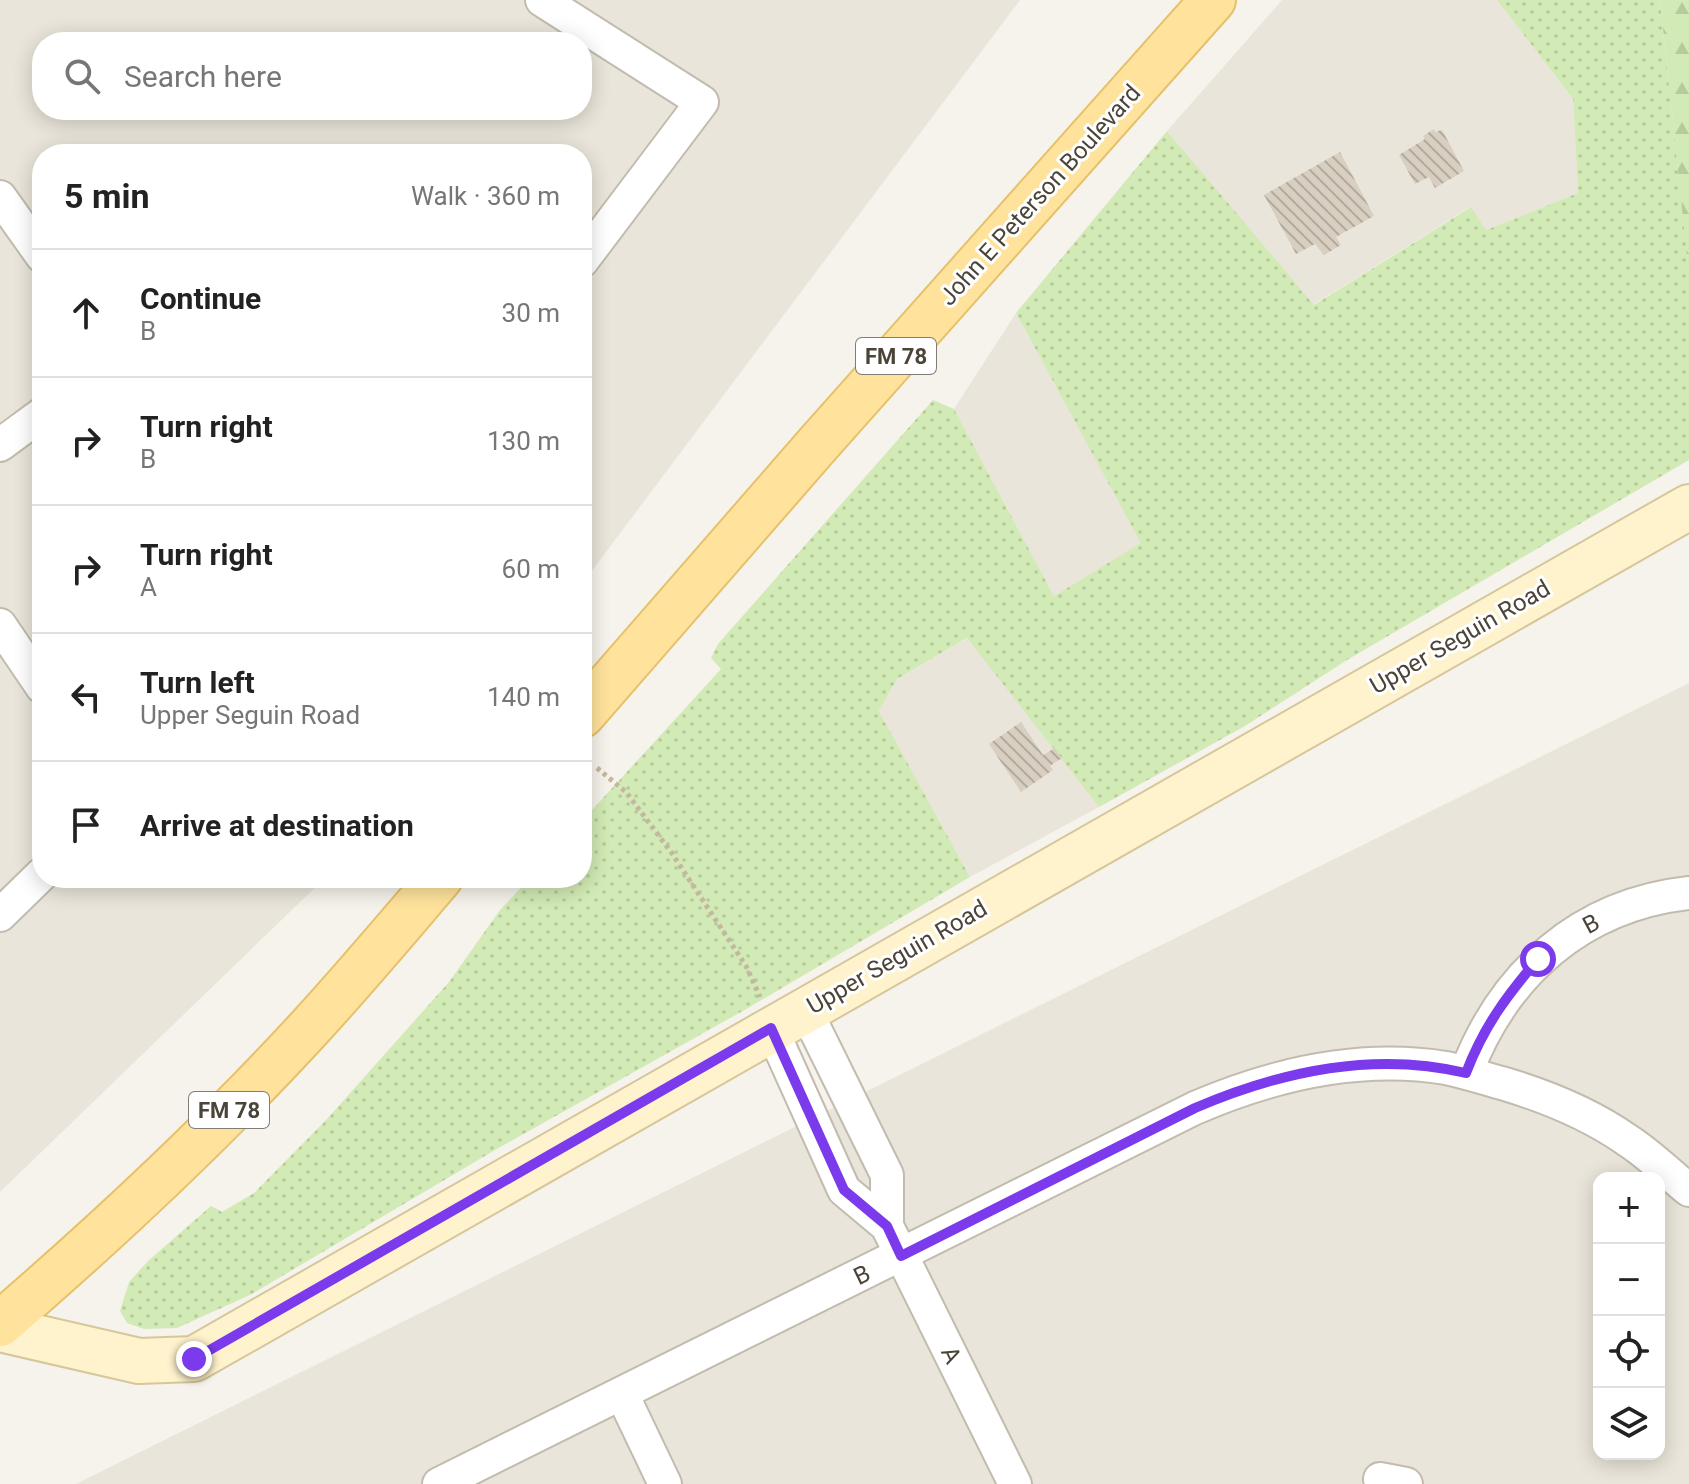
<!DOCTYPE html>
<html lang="en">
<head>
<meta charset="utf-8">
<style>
  :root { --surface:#fff; --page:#f2f2f2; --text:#222; --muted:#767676; --line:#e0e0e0 }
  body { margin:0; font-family:Roboto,sans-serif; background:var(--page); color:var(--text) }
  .controls { position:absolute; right:24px; bottom:24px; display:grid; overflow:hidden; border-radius:16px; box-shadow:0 4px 20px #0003 }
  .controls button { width:72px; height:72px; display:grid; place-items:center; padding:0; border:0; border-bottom:2px solid var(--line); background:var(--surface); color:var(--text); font:40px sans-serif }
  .stop { position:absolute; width:24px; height:24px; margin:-18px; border:6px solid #7c3aed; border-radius:50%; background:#fff }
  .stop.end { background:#7c3aed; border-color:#fff; box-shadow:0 2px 8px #0008 }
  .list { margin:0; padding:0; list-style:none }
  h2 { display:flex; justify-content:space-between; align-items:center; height:104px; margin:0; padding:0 32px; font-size:34px }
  h2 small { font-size:26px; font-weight:400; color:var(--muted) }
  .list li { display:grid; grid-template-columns:52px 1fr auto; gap:24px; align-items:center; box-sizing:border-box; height:128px; padding:0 32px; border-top:2px solid var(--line) }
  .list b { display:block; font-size:30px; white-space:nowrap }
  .list p { margin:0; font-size:26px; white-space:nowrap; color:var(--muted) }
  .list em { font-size:26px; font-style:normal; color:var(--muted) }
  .icon { flex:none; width:44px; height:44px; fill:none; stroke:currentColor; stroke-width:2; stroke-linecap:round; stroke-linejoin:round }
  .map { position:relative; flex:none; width:1689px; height:1484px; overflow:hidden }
  .search { position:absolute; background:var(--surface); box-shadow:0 4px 20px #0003; left:32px; top:32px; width:560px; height:88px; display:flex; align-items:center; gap:20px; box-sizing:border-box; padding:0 28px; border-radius:32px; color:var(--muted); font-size:30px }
  .panel { position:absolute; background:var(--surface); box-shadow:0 4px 20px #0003; left:32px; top:144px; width:560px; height:744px; border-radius:32px }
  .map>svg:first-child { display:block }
  .residential { fill:#eae5da; fill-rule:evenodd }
  .green { fill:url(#green-dots) }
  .forest { fill:url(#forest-firs) }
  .building { fill:url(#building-back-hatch) }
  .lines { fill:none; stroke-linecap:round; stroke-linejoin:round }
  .street-casing { stroke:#c2bbae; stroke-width:36 }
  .secondary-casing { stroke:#d6c79b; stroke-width:48 }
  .primary-casing { stroke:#e6c16a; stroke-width:48 }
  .path { stroke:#c4b79f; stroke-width:5; stroke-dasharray:4 4; stroke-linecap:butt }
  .street { stroke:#fff; stroke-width:32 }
  .secondary { stroke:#fff3cd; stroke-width:44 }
  .primary { stroke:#ffe39c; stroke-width:44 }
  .route { stroke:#7c3aed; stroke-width:10 }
  .labels { text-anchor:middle; stroke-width:6; stroke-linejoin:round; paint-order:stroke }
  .shield { fill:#fff; stroke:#817c74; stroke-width:2 }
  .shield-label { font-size:22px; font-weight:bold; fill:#4b4439 }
  .street-label { font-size:24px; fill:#4b4439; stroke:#fff }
</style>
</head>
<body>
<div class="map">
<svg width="1689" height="1484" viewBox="0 0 1689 1484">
  <defs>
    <pattern id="green-dots" width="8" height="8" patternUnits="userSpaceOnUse" patternTransform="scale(2)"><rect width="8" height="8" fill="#d2eab5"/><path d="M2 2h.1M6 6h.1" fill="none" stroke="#b6ca9c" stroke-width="1.8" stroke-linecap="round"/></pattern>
    <pattern id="forest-firs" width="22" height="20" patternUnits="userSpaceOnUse" patternTransform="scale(2)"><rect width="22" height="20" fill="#d2eab5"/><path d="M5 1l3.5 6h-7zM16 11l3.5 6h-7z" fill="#b6ca9c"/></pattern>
    <pattern id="building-back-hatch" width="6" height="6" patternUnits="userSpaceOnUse" patternTransform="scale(2)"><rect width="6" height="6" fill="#d8cfc1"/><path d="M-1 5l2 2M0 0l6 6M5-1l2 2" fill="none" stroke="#b1aa9e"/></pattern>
  </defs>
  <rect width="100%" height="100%" fill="#f6f3ec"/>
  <!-- residential -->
  <path class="residential" d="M0,0H1020L582,584V154H42V878H325L0,1192ZM42,42H582V110H42Z
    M1282,0H1497L1573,99L1578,193L1486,230L1470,207L1313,305L1167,131Z
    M1016,313L1142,543L1054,596L954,409Z
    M968,638L1099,807L970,877L879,711L897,679Z
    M1689,683V1484H76ZM1599,1178H1659V1454H1599Z"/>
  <!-- green -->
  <path class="green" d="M1497,0H1660L1689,271V460L1347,660L1245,726L1099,807L967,638L897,679L879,711L970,877L748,1008L495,1150L250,1295L177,1328L144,1329L127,1323L120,1311L129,1282L148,1261L211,1206L222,1212L254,1193L327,1119L449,982L500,910L530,878H582V821L721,669L711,658L718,644L933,400L954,409L1054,596L1141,543L1016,313L1167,131L1314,305L1471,207L1486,230L1578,193L1573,99Z"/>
  <!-- forest -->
  <path class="forest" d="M1660,0H1689V271L1688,265Z"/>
  <!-- building -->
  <path class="building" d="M1434,129L1435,132L1442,130L1464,171L1435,188L1429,177L1415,184L1399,155L1425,139L1423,136Z
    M1340,152L1374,216L1336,237L1341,245L1324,255L1315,244L1296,254L1264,195Z
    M1021,722L1043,755L1055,748L1062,758L1050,766L1053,770L1021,792L989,744Z"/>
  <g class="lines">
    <defs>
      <path id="street" d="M542,0L702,102L582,261
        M0,197L42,256
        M0,445L42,414
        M0,625L42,687
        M0,915L42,874
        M805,1009L887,1175V1226
        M771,1028L844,1190L887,1226L1015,1484
        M1466,1073C1504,973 1581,905 1689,893
        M622,1394L665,1484
        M1380,1479L1406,1484
        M439,1484L1195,1108C1274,1074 1359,1054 1446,1068C1466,1072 1486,1079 1505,1084C1548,1097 1590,1114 1627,1140C1649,1154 1669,1174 1689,1190"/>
      <path id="secondary" d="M0,1329L139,1361L194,1359L1689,507"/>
      <path id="primary" d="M582,715L818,444L1213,0
        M0,1324C109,1230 215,1131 312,1025C356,977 398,927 440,878"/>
    </defs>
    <!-- street casing -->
    <use href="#street" class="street-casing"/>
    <!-- secondary casing -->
    <use href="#secondary" class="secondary-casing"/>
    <!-- primary casing -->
    <use href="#primary" class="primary-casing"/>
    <!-- path -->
    <path class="path" d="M597,768L626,792L671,852L746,966L760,997"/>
    <!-- street -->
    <use href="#street" class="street"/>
    <!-- secondary -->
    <use href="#secondary" class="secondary"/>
    <!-- primary -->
    <use href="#primary" class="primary"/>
  </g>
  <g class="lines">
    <!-- route -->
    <path class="route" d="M194,1359L771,1028L844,1190L887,1226L901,1256L1195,1108C1281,1071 1374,1051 1466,1073C1484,1026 1506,997 1538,959"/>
  </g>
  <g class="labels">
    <!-- shield labels -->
    <g class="shield">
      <rect x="856" y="338" width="80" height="36" rx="6"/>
      <rect x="189" y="1092" width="80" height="36" rx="6"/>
    </g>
    <g class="shield-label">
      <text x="896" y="364">FM 78</text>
      <text x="229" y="1118">FM 78</text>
    </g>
    <!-- street labels -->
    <g class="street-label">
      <text transform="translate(1040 195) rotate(-48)" y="8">John E Peterson Boulevard</text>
      <text transform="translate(1460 637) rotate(-30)" y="8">Upper Seguin Road</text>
      <text transform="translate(1591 924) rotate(-28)" y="8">B</text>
      <text transform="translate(897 957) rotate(-30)" y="8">Upper Seguin Road</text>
      <text transform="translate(862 1275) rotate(-26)" y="8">B</text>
      <text transform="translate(951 1355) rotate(64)" y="8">A</text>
    </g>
  </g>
</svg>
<div class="controls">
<button>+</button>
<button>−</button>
<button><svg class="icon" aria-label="locate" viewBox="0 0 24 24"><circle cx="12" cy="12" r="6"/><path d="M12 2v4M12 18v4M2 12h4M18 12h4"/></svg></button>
<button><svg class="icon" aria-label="layers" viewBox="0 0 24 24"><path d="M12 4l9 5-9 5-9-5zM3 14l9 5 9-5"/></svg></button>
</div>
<div class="stop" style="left:1538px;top:959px"></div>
<div class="stop end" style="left:194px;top:1359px"></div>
<div class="search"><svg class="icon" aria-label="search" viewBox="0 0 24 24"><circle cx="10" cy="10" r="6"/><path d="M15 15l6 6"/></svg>Search here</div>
<section class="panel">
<h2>5 min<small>Walk · 360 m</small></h2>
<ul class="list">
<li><svg class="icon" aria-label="ahead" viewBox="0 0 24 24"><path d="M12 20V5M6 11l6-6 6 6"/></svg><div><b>Continue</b><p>B</p></div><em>30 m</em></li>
<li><svg class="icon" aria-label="right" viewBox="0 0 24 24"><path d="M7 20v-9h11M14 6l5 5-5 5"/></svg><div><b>Turn right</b><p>B</p></div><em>130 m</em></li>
<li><svg class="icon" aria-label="right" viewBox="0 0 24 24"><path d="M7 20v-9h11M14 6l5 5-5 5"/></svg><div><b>Turn right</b><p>A</p></div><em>60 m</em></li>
<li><svg class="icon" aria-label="left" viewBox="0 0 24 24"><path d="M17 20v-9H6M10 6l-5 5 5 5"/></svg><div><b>Turn left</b><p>Upper Seguin Road</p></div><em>140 m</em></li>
<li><svg class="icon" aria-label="arrive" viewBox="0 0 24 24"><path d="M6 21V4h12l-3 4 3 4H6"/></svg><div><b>Arrive at destination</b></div></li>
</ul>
</section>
</div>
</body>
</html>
